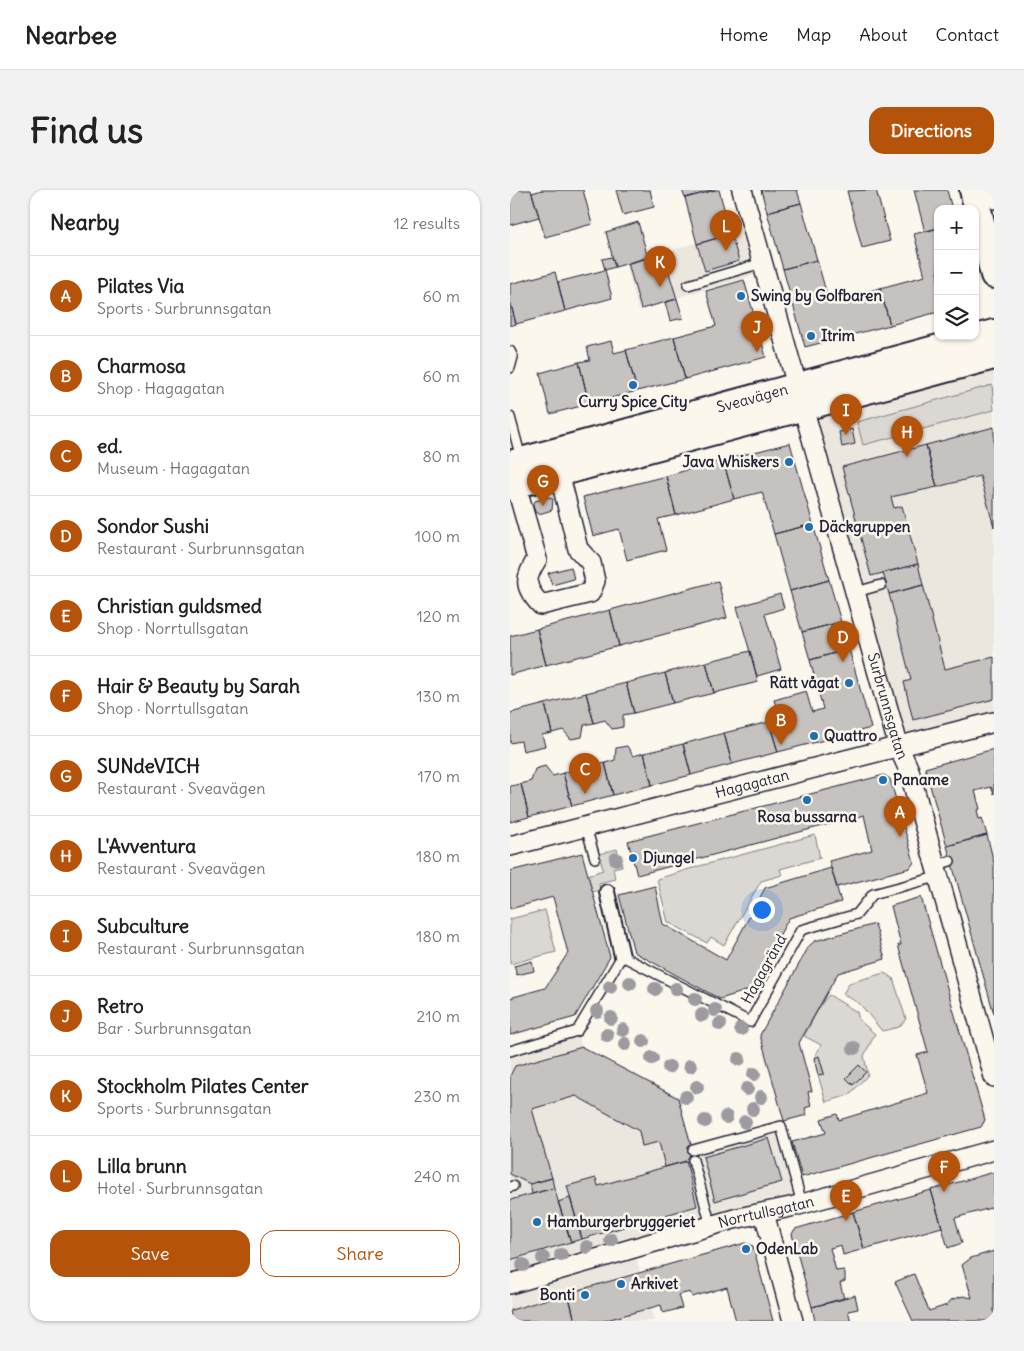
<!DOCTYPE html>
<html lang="en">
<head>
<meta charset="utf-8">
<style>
  :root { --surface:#fff; --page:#f2f2f2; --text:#222; --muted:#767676; --line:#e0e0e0; --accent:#b45309 }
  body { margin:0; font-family:Delius,sans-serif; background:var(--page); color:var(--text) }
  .controls { position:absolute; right:15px; top:15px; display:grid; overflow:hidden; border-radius:10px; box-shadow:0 1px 4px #0004 }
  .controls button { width:45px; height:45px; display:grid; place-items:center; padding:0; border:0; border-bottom:1px solid var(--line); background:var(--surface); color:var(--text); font:25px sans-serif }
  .you { position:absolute; left:251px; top:719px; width:18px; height:18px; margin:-12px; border:4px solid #fff; border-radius:50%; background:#1a73e8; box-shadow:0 0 0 8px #1a73e833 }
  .badge { display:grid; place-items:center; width:32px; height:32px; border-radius:50%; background:var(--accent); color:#fff; font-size:16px; font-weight:700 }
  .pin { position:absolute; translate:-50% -41px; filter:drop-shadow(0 1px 2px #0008) }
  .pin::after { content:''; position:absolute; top:26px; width:18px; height:15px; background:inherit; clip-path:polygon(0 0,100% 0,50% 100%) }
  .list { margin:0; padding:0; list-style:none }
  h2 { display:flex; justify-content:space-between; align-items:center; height:65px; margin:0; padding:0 20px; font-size:21px }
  h2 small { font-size:16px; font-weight:400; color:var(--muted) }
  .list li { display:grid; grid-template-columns:32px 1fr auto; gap:15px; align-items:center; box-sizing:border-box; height:80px; padding:0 20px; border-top:1px solid var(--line) }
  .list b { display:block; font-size:19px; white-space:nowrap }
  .list p { margin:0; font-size:16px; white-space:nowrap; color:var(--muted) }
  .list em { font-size:16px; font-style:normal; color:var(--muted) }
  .actions { display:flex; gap:10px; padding:15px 20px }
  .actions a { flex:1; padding:11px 0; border:1px solid var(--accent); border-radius:15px; text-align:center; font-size:18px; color:var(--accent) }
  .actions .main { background:var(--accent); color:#fff }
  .icon { flex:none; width:28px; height:28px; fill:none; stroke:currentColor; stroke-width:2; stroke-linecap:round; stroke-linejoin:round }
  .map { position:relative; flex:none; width:484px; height:1131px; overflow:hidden; border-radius:15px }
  header { display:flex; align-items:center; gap:30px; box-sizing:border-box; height:70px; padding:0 25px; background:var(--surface); border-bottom:1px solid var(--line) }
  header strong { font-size:24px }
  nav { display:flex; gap:28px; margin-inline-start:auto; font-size:18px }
  .intro { display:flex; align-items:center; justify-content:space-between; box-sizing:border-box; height:120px; padding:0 30px }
  h1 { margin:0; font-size:35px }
  .button { padding:12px 22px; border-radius:15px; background:var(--accent); color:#fff; font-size:18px; font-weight:700 }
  main { display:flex; gap:30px; padding:0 30px }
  aside { flex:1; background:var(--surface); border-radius:15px; box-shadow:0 1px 4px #0004 }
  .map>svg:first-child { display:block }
  .built { fill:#ebe7df }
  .green { fill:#dbd8d3; stroke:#7e7d87 }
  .building { fill:#c6c2c0; stroke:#22223b }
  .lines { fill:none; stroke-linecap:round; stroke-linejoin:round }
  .service-casing { stroke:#22223b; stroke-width:12 }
  .pedestrian-casing { stroke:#22223b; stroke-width:18 }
  .minor-casing { stroke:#22223b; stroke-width:22 }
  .secondary-casing { stroke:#22223b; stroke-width:30 }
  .service { stroke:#fbf7ec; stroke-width:9 }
  .pedestrian { stroke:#fbf7ec; stroke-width:14 }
  .minor { stroke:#fbf7ec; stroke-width:19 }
  .secondary { stroke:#fbf7ec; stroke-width:26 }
  .tree { fill:#9d9ba0 }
  .poi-dot { fill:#1f6fb2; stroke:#fbf7ec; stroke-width:2 }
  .labels { text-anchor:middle; stroke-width:5; stroke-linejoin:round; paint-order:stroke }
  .poi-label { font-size:15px; font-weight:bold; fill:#22223b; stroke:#fbf7ec; text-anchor:start }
  .street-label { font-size:15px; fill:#22223b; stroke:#fbf7ec }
</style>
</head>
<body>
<header>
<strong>Nearbee</strong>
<nav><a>Home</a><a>Map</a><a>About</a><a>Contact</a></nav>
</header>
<div class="intro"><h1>Find us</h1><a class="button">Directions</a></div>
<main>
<aside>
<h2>Nearby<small>12 results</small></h2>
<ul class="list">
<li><span class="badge">A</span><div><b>Pilates Via</b><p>Sports · Surbrunnsgatan</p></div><em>60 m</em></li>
<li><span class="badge">B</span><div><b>Charmosa</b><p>Shop · Hagagatan</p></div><em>60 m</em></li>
<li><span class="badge">C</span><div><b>ed.</b><p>Museum · Hagagatan</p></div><em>80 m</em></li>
<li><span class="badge">D</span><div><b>Sondor Sushi</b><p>Restaurant · Surbrunnsgatan</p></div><em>100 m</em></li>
<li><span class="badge">E</span><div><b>Christian guldsmed</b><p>Shop · Norrtullsgatan</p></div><em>120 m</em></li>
<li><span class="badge">F</span><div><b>Hair &amp; Beauty by Sarah</b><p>Shop · Norrtullsgatan</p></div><em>130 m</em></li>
<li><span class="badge">G</span><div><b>SUNdeVICH</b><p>Restaurant · Sveavägen</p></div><em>170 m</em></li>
<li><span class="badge">H</span><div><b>L'Avventura</b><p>Restaurant · Sveavägen</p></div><em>180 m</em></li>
<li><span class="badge">I</span><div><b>Subculture</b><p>Restaurant · Surbrunnsgatan</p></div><em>180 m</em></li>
<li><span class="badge">J</span><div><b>Retro</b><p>Bar · Surbrunnsgatan</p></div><em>210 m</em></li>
<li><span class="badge">K</span><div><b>Stockholm Pilates Center</b><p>Sports · Surbrunnsgatan</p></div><em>230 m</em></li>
<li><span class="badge">L</span><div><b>Lilla brunn</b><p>Hotel · Surbrunnsgatan</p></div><em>240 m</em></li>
</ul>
<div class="actions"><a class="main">Save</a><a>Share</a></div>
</aside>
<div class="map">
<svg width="484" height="1131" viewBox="0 0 484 1131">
  <rect width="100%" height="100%" fill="#fbf7ec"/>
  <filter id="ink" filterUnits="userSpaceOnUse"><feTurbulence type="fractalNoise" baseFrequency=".02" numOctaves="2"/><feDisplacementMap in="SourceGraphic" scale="10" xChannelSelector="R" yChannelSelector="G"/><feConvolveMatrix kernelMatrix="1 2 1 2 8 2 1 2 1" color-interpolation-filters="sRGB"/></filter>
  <g filter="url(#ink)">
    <!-- built -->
    <path class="built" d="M239,37L253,83L128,119L116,74Z
      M480,180L484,182V525L388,550L292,210Z
      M67,841L71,856L169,907L183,960L271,935L293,1016L125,1063L144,1131H0V862Z"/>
    <!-- green -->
    <path class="green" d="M482,195L484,220L353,255L347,232Z
      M305,645L310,668L270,679L272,685L251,691L214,755L201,747L197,753L158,732L147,689L186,677Z
      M107,659L112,676L103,678L105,689L89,693L90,700L82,702L78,685L93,680L89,664Z
      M35,720L46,762L0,774V729Z
      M374,783L383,788L396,829L389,837L372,841L350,814L333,804L339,793Z
      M319,805L347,822L349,830L365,844L354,866L358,885L339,905L316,912L308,885L314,883L309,867L304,868L311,855L294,846L312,813Z"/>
    <!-- building -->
    <path class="building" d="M0,0H21L29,27L0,35Z
      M32,0H73L82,34L35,47L22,3Z
      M106,0H140L144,17L113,25Z
      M172,0H205L175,8Z
      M205,0H209L221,44L187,54L175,8Z
      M251,0H287L291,13L257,22Z
      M366,0L380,51L352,58L337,1Z
      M404,0H437L442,19H428V38L415,42Z
      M291,13L307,70L273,79L257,22Z
      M128,32L138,68L105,77L96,42Z
      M428,38V122L380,135L370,98L415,86L404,44Z
      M221,44L229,71L195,81L187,54Z
      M153,63L167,109L131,119L118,73Z
      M102,67L105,77L95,80L92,69Z
      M307,70L319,112L370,98L380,135L295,157L273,79Z
      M95,80L102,108L55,121L48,92Z
      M45,82L55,121L6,134L0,111V94Z
      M234,90L256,167L175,189L164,147L206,136L196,101Z
      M167,109L173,128L160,131L155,112Z
      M0,111L6,134L0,136Z
      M164,147L175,189L127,201L116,160Z
      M101,151L104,163L116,160L127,201L79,214L69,172L80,170L77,157Z
      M69,172L79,214L40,224L30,183Z
      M484,237V337L470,286L427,297L416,255Z
      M342,239L345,254L332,257L329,242Z
      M280,253L303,334L264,344L252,302L224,309L213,270Z
      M416,255L427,297L381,307L384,318L392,316L408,374L361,386L332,277Z
      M213,270L224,309L166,325L156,286Z
      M156,286L166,325L148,329L156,360L117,370L109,339L83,346L73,307Z
      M39,307L43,309L42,320L29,324L25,322L23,315L25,311Z
      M303,334L319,390L280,401L264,344Z
      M408,374L413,395L379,404L373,383Z
      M61,377L64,389L42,395L38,383Z
      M319,390L331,432L292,442L280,401Z
      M208,391L217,428L109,456L100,420Z
      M413,395L435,479L484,467V509L403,530L394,492L401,490L379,404Z
      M270,404L274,418L255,424L271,479L247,486L227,417Z
      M100,420L109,456L36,475L27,439Z
      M331,432L339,459L300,470L292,442Z
      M27,439L36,475L0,485V446Z
      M339,459L361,538L268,562L259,532L270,529L264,510L296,501L302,522L313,519L300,470Z
      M240,461L248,492L204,503L196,472Z
      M196,472L204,503L163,513L155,483Z
      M155,483L163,513L124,523L116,493Z
      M116,493L124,523L113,525V537L102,539L95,530L84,533L76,503Z
      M76,503L84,533L74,535L72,547L61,549L53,540L42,543L35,514Z
      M35,514L42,543L32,545L35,556L13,561L11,551L0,553V523Z
      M259,532L268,562L222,574L214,543Z
      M214,543L222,574L181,585L173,554Z
      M173,554L181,585L142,595L134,563Z
      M117,556L123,566L134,563L142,595L103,605L95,573L105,570L106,558Z
      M484,559V604L481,597L465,601L470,619L467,620L469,629L472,628L477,645L437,656L415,578Z
      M77,566L84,575L95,573L103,605L62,616L53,583L63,580L66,569Z
      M35,576L43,586L53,583L62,616L19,627L11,594L21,591L25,579Z
      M374,585L380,589L404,672L400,678L327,697L319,671L362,660L354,625L127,685L118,651Z
      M11,594L19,627L0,632V596Z
      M477,645L484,673V824L437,656Z
      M72,663L100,767L65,827L0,845V808L35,798L58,763L43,707L0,719V681Z
      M321,678L331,712L279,728L239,800L210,809L124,762L109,705L145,696L153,734L216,770L255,698Z
      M411,707L475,930L471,937L292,987L282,952L316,943L311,929L327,924L329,930L418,903L407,865L418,862L388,755H391L381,716Z
      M365,734L375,769L328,783L289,853L302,901L298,902L301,916L295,918L297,925L274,931L250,845L299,756L305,751Z
      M22,771L24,781L7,785L4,776Z
      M72,857L168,908L185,969L155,977L149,952L132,956L129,941L66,906L22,919L42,988L20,994L0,984V886L5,876Z
      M309,866L314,884L308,885L304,868Z
      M349,875L356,882L343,895L336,888Z
      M259,948L272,992L205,1011L193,967Z
      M176,971L187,1016L72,1049L57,996L86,988L88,996Z
      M484,982V1017L445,1028L452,1053L438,1058L421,1000Z
      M42,988L44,998L22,1004L20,994Z
      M44,998L61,1052L0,1070V1010Z
      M421,1000L432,1037L354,1059L343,1022Z
      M60,1008L72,1049L61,1052L48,1012Z
      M343,1022L354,1059L333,1065L331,1055L320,1058L326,1081L334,1080L335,1084V1091L330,1093L334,1109L302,1117L282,1044L285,1039Z
      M235,1053L243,1056L263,1131H226L217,1097L182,1107L180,1102L168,1105L172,1118L153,1123L151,1115L93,1131H65L58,1103Z
      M484,1061V1131H403L385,1092L404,1084L419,1121L437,1115L441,1110L453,1106L462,1108L452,1075L461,1068Z
      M58,1103L65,1131H0L1,1120Z
      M345,1105L348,1119L338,1121L341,1131H305L302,1117Z"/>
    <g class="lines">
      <defs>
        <path id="service" d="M480,0L484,14
          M178,95L252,73
          M0,161L3,167L0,178
          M0,227L11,268
          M346,402L371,395
          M76,637L85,668
          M424,676L440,671
          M0,861L67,841L112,766L240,832L291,740L347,724L363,704L427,687
          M183,960L271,936L292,1014
          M183,970L201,1036
          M0,997L3,996"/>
        <path id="pedestrian" d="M97,702L112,766"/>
        <g id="minor">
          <path id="s1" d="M232,0L389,558L399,580L484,887"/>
          <path d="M6,295L27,369C14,390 14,397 31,415L80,403L85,391L81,373L68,359L49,282"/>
          <path id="s2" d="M0,656L484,532"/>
          <path d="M254,1023L283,1131"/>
          <path id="s3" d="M0,1094L224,1029L285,1016L484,960"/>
        </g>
        <g id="secondary">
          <path d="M463,0L484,85"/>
          <path id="s4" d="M0,274L484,143"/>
          <path d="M0,296L484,166"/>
        </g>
      </defs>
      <!-- service casing -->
      <use href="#service" class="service-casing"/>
      <!-- pedestrian casing -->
      <use href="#pedestrian" class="pedestrian-casing"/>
      <!-- minor casing -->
      <use href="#minor" class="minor-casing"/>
      <!-- secondary casing -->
      <use href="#secondary" class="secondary-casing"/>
      <!-- service -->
      <use href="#service" class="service"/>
      <!-- pedestrian -->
      <use href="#pedestrian" class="pedestrian"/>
      <!-- minor -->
      <use href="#minor" class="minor"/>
      <!-- secondary -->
      <use href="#secondary" class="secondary"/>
    </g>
    <!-- trees -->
    <g class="tree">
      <circle cx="106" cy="669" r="7"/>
      <circle cx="120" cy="793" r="7"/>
      <circle cx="100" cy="797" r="7"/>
      <circle cx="145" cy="799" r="7"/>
      <circle cx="166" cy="799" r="7"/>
      <circle cx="185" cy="809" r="7"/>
      <circle cx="205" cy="820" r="7"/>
      <circle cx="87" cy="821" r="7"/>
      <circle cx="192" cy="825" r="7"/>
      <circle cx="101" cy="828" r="7"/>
      <circle cx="210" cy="834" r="7"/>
      <circle cx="231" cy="839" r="7"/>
      <circle cx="113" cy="840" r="7"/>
      <circle cx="97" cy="845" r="7"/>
      <circle cx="133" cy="851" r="7"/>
      <circle cx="115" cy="854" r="7"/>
      <circle cx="344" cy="858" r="7"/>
      <circle cx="142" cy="868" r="7"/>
      <circle cx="229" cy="869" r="7"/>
      <circle cx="180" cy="876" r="7"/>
      <circle cx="159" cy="877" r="7"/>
      <circle cx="244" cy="884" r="7"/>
      <circle cx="187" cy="897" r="7"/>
      <circle cx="237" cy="899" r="7"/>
      <circle cx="176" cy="907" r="7"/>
      <circle cx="251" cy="907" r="7"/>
      <circle cx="243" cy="919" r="7"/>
      <circle cx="216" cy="927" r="7"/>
      <circle cx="195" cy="931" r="7"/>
      <circle cx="235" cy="932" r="7"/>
      <circle cx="101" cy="1050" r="7"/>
      <circle cx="77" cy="1057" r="7"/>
      <circle cx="51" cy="1065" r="7"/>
      <circle cx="33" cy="1068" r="7"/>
      <circle cx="13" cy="1075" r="7"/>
    </g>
  </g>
  <!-- markers -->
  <g class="poi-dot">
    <circle cx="231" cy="106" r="5"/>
    <circle cx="301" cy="146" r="5"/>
    <circle cx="123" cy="195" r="5"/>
    <circle cx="279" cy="272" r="5"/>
    <circle cx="299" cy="337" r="5"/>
    <circle cx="339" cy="493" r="5"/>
    <circle cx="304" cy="546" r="5"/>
    <circle cx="373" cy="590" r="5"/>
    <circle cx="297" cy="610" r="5"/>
    <circle cx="123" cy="668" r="5"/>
    <circle cx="27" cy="1032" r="5"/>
    <circle cx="236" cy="1059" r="5"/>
    <circle cx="111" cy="1094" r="5"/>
    <circle cx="75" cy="1105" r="5"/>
  </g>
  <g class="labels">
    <!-- poi labels -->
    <g class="poi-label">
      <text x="241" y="111">Swing by Golfbaren</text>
      <text x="311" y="151">Itrim</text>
      <text x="123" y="217" text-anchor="middle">Curry Spice City</text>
      <text x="269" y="277" text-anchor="end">Java Whiskers</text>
      <text x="309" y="342">Däckgruppen</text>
      <text x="329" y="498" text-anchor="end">Rätt vågat</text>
      <text x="314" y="551">Quattro</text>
      <text x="383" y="595">Paname</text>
      <text x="297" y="632" text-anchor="middle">Rosa bussarna</text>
      <text x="133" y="673">Djungel</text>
      <text x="37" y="1037">Hamburgerbryggeriet</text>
      <text x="246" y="1064">OdenLab</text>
      <text x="121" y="1099">Arkivet</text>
      <text x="65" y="1110" text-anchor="end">Bonti</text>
    </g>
    <!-- street labels -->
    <g class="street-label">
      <text dy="5" stroke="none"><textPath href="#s4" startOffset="251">Sveavägen</textPath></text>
      <text dy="5" stroke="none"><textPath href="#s1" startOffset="536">Surbrunnsgatan</textPath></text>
      <text dy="5" stroke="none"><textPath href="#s2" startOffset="250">Hagagatan</textPath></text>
      <text transform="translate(254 779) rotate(-61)" y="5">Hagagränd</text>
      <text dy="5" stroke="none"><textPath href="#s3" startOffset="266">Norrtullsgatan</textPath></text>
    </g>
  </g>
</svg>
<div class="controls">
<button>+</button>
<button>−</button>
<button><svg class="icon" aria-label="layers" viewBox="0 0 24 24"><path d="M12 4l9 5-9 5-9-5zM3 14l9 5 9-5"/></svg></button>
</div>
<div class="you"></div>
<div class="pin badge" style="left:390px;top:647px">A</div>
<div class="pin badge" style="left:271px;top:555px">B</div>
<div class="pin badge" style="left:75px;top:604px">C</div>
<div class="pin badge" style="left:333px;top:472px">D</div>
<div class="pin badge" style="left:336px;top:1031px">E</div>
<div class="pin badge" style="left:434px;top:1002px">F</div>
<div class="pin badge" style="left:33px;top:316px">G</div>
<div class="pin badge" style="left:397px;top:267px">H</div>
<div class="pin badge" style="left:336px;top:245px">I</div>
<div class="pin badge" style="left:247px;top:162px">J</div>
<div class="pin badge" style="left:150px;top:97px">K</div>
<div class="pin badge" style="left:216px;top:61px">L</div>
</div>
</main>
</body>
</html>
